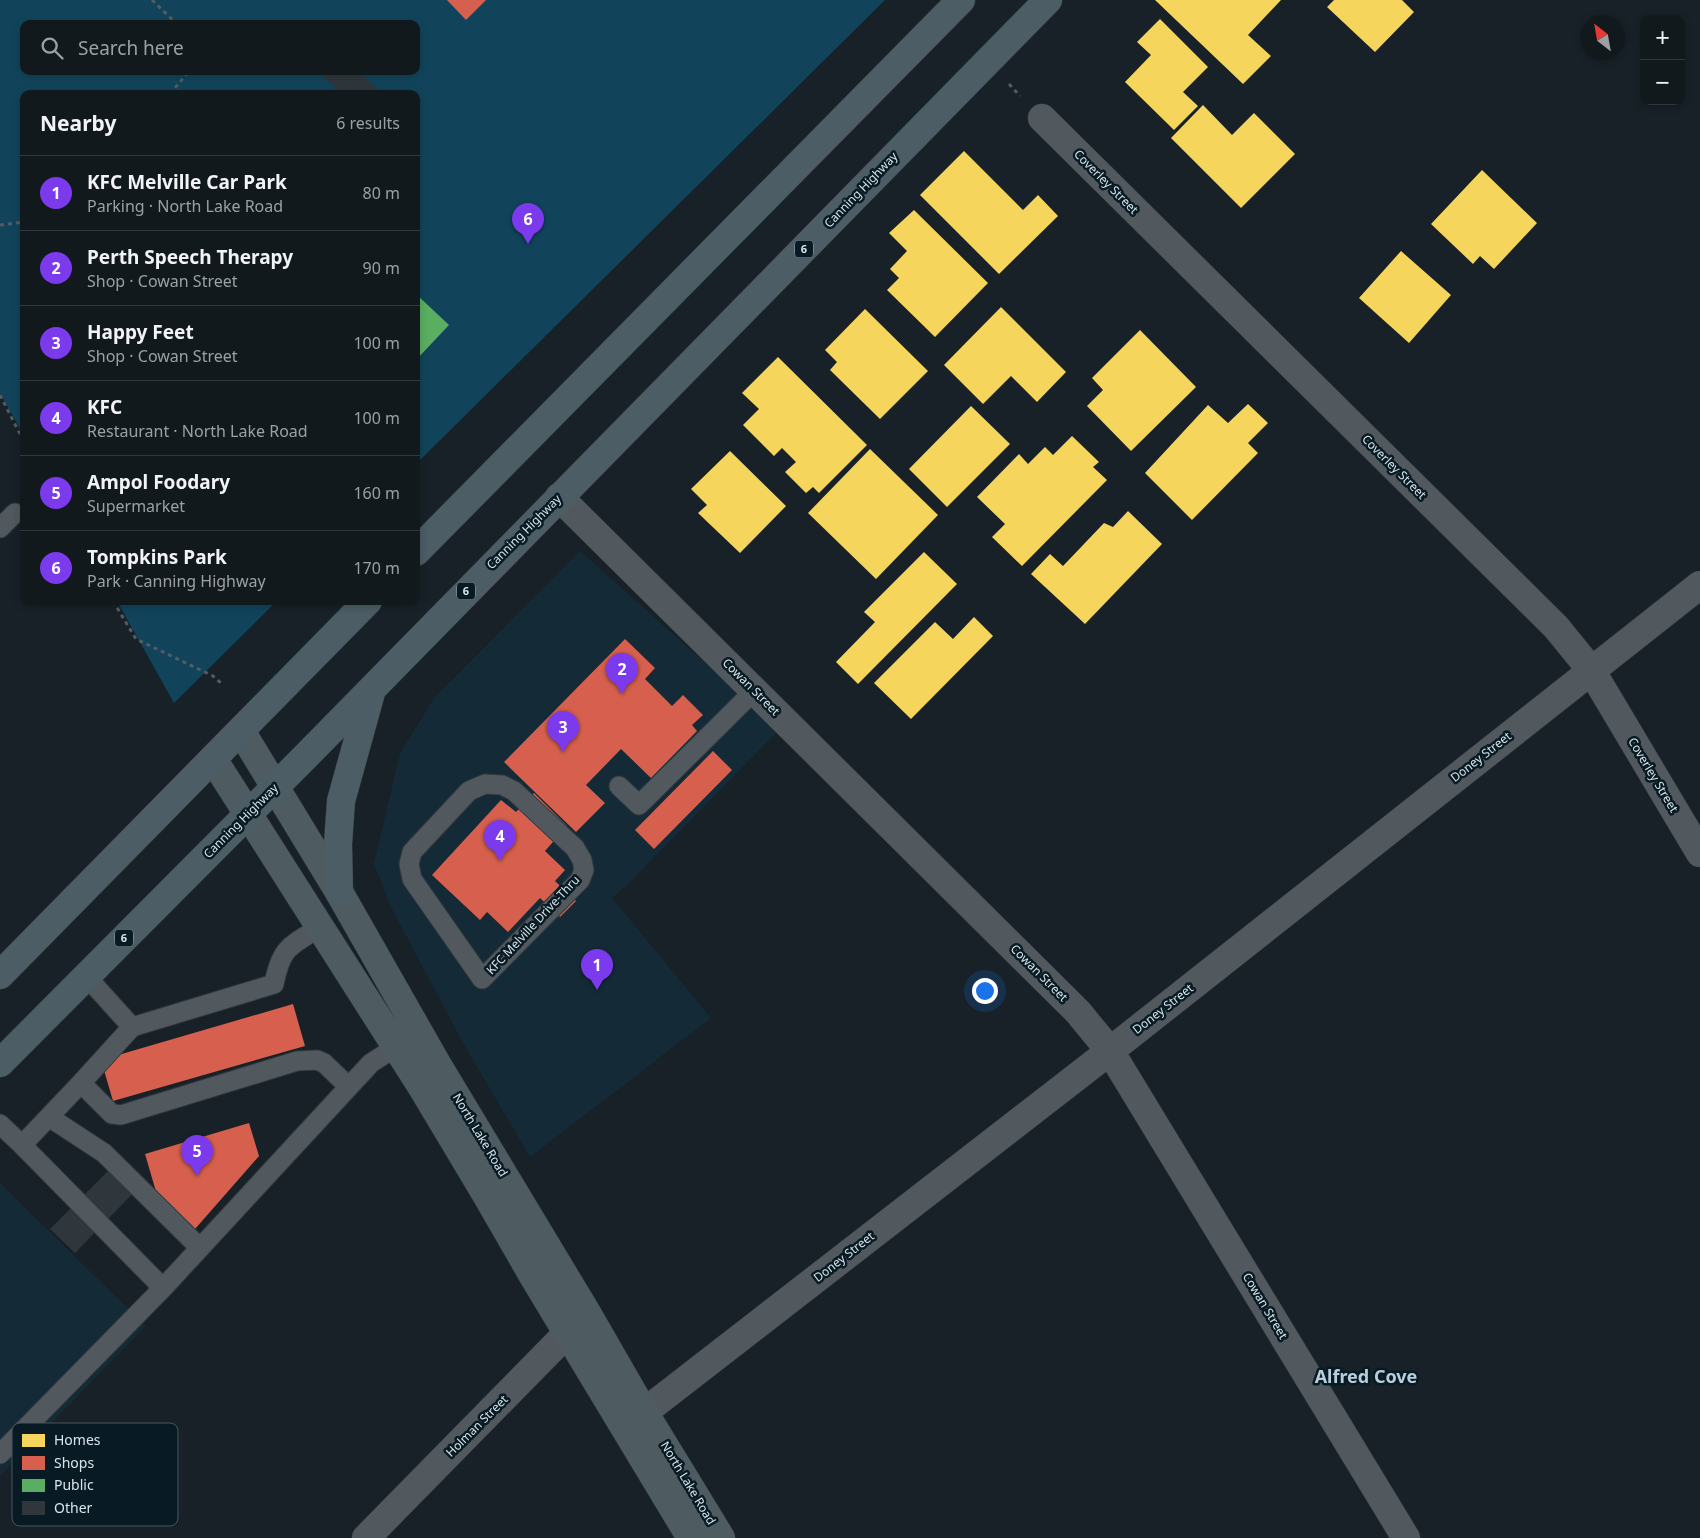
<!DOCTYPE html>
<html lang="en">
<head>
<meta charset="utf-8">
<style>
  :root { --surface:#11191d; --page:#1a2226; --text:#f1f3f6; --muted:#9ca0a4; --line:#30383b; --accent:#7c3aed }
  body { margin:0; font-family:"Noto Sans",sans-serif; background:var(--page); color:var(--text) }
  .controls { position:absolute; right:15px; top:15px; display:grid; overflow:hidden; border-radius:10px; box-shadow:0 2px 8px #0003 }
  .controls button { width:45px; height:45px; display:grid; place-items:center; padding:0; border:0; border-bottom:1px solid var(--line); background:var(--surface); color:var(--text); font:25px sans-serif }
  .compass { position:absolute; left:1580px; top:15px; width:45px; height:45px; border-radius:50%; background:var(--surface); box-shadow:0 2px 8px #0003; rotate:329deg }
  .you { position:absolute; left:984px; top:990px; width:18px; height:18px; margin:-12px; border:4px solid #fff; border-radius:50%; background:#1a73e8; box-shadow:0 0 0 8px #1a73e833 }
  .badge { display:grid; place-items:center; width:32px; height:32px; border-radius:50%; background:var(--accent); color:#fff; font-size:16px; font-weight:700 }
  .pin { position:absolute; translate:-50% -41px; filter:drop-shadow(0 1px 2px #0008) }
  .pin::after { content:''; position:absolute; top:26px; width:18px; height:15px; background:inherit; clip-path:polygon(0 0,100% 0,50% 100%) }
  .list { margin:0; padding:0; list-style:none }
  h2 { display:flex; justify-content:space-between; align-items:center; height:65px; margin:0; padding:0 20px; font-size:21px }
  h2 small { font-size:16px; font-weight:400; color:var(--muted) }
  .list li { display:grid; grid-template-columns:32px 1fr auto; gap:15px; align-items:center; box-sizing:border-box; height:75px; padding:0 20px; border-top:1px solid var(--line) }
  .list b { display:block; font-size:19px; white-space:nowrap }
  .list p { margin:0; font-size:16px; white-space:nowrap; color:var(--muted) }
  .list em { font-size:16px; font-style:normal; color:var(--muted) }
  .icon { flex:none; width:28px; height:28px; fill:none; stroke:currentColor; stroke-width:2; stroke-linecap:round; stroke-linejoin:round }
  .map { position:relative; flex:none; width:1700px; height:1538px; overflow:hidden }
  .search { position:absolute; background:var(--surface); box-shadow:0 2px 8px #0003; left:20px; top:20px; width:400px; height:55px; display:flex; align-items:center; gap:12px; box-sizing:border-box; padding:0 18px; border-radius:10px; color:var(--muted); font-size:19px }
  .panel { position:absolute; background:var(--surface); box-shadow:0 2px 8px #0003; left:20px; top:90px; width:400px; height:515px; border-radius:10px }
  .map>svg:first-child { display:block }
  .built { fill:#142b37 }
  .green { fill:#11445b; fill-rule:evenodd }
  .homes { fill:#f6d55c }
  .shops { fill:#d6604d }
  .public { fill:#5aae61 }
  .building { fill:#2f373c }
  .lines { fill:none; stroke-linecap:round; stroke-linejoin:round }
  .lane-casing { stroke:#333a3f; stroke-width:21 }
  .street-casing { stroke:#333a3f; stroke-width:29 }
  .primary-casing { stroke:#333a3f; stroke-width:29 }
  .highway-casing { stroke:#333a3f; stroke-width:29 }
  .path { stroke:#555c61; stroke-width:3; stroke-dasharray:4 4; stroke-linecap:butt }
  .lane { stroke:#52595e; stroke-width:19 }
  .street { stroke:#52595e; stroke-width:28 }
  .primary { stroke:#4e5c62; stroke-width:28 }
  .highway { stroke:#4c5d65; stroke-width:28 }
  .labels { text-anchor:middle; stroke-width:5; stroke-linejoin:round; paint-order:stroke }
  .shield { fill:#081a23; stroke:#9aa7ae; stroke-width:1 }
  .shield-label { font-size:11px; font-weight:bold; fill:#d9e4ea }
  .street-label { font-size:12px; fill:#d9e4ea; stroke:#081a23 }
  .district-label { font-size:18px; font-weight:bold; fill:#b8cedb; stroke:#081a23 }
  .key { fill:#081a23; stroke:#47575f; stroke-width:1 }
  .key-label { font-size:14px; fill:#d9e4ea }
</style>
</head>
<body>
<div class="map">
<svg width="1700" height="1538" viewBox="0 0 1700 1538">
  <rect width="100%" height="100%" fill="#172127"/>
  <!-- built -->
  <path class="built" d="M580,551L731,686L778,731L627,885L612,898L711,1018L530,1157L462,1041L391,907L374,864L400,753L435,697Z
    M0,1183L146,1326L0,1476Z"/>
  <!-- green -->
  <path class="green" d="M0,0H885L416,464V94H24V436L0,393ZM24,24H416V71H24Z
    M117,601H277L174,703Z"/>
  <!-- homes -->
  <path class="homes" d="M1155,0H1281L1248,35L1271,56L1243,84Z
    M1334,0H1402L1414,12L1375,52L1327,7Z
    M1160,19L1208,67L1183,92L1198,106L1174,130L1125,82L1151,55L1137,42Z
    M1203,105L1232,135L1254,113L1295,154L1241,208L1171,138Z
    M964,151L1023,210L1038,195L1058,216L999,274L920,195Z
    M1482,170L1537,223L1494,269L1480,256L1473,264L1431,224Z
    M914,210L988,283L935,337L887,290L899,278L890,269L907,251L889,233Z
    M1401,251L1451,295L1409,343L1359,298Z
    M1001,307L1066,372L1037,402L1011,376L983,404L944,365Z
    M865,309L928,371L880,419L830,370L837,362L825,350Z
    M1140,330L1196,387L1131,451L1087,406L1103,390L1092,378Z
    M778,357L867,445L819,493L813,487L806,493L785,472L796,462L782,448L774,456L743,425L759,409L742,393Z
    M1248,404L1268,423L1248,443L1258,453L1192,520L1145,473L1208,405L1228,423Z
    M971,406L1010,444L947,507L909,469Z
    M1072,436L1099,462L1093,467L1107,480L1022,566L992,537L1005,524L977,497L1019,454L1028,464L1045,447L1053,455Z
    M870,449L938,515L876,579L808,513Z
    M730,451L786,506L740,553L698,513L707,505L691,489Z
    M1128,511L1162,544L1085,624L1031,574L1050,554L1063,566L1104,523L1113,527Z
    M924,552L957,584L858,684L836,662L875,622L864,612Z
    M974,617L993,636L911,719L874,683L935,622L953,639Z"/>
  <!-- shops -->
  <path class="shops" d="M447,0H486L466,20Z
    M625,639L655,668L645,679L672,706L683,695L703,715L692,725L697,731L651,778L621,749L586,785L605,803L576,832L504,762Z
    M713,751L732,770L654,849L635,830Z
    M534,793L567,826L545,851L565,870L555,881L576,901L560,917L540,898L508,932L487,912L480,920L432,875L501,800L516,812Z
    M293,1004L305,1046L113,1101L101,1060Z
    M249,1123L259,1156L195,1229L157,1195L145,1154Z"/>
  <!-- public -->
  <path class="public" d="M416,294L449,325L416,360Z"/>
  <!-- building -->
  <path class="building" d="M317,71H359L382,94H341Z
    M122,1157L146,1180L75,1253L50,1229Z"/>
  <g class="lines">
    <defs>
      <path id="lane" d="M0,528L15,513
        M485,784L502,785L514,791L575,848L582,860L584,870L580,880L482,979L412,879L409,864L412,852L469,791Z
        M619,786L639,805L754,691
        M319,928C289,946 281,948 274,984L132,1027L81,1083L112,1114L121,1115L297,1061L317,1060L324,1063L349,1087
        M86,976L132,1027
        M49,1117L104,1153L200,1248
        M0,1124L22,1145L81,1083
        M22,1145L163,1288
        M0,1454L163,1288L371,1063L396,1047"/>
      <path id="street" d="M1042,118L1556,627L1591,670L1700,853
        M559,497L1078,1012L1110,1051L1406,1538
        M625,1427L1110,1051L1700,585
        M366,1538L584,1316"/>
      <path id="primary" d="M241,731L339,892L437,1064L587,1313L644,1412L721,1538
        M213,759L423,1089L487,1196L533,1276L691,1538"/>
      <path id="highway" d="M416,552L961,0
        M339,892L338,844L341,801L372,689
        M0,975L368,601
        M0,1063L308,754L1048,0"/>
    </defs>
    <!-- lane casing -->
    <use href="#lane" class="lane-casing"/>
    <!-- street casing -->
    <use href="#street" class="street-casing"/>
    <!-- primary casing -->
    <use href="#primary" class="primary-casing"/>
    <!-- highway casing -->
    <use href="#highway" class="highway-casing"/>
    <!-- path -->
    <path class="path" d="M152,0L177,24
      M1009,84L1020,96
      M170,94L189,71
      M0,225L24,222
      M0,395L24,442
      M113,601L136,639L213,676L222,684"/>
    <!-- lane -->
    <use href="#lane" class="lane"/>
    <!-- street -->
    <use href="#street" class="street"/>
    <!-- primary -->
    <use href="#primary" class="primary"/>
    <!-- highway -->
    <use href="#highway" class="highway"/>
  </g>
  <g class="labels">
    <!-- shield labels -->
    <g class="shield">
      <rect x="795" y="240.5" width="18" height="17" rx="4"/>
      <rect x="457" y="582.5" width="18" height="17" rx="4"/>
      <rect x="115" y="929.5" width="18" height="17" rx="4"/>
    </g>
    <g class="shield-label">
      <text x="804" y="253">6</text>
      <text x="466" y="595">6</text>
      <text x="124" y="942">6</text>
    </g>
    <!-- street labels -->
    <g class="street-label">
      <text transform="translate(1106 182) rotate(45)" y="4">Coverley Street</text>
      <text transform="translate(861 190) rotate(-46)" y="4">Canning Highway</text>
      <text transform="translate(1394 467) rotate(45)" y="4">Coverley Street</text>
      <text transform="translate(524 532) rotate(-45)" y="4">Canning Highway</text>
      <text transform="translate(751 687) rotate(45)" y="4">Cowan Street</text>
      <text transform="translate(1481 757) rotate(-38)" y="4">Doney Street</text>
      <text transform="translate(1653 775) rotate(59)" y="4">Coverley Street</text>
      <text transform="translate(241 821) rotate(-45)" y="4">Canning Highway</text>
      <text transform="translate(533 925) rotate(-47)" y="4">KFC Melville Drive-Thru</text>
      <text transform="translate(1039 973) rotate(45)" y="4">Cowan Street</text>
      <text transform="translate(1163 1009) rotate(-38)" y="4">Doney Street</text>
      <text transform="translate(480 1135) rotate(59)" y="4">North Lake Road</text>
      <text transform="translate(844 1257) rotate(-38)" y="4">Doney Street</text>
      <text transform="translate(1265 1306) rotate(59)" y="4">Cowan Street</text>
      <text transform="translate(477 1426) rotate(-45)" y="4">Holman Street</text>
      <text transform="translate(688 1483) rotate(59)" y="4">North Lake Road</text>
    </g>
    <!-- district labels -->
    <g class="district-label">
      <text x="1366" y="1383">Alfred Cove</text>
    </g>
  </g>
  <!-- legend -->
  <rect x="12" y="1423" width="166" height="103" rx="8" class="key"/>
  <rect x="22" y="1434" width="23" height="13" fill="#f6d55c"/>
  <rect x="22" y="1456" width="23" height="14" fill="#d6604d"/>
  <rect x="22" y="1479" width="23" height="13" fill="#5aae61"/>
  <rect x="22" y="1501" width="23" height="14" fill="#2f373c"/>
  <g class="key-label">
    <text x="54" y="1445">Homes</text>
    <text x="54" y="1468">Shops</text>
    <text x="54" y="1490">Public</text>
    <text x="54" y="1513">Other</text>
  </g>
</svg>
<div class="controls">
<button>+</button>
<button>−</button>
</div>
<svg class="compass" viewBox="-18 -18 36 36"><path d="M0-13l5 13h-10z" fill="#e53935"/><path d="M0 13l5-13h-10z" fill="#9ca0a4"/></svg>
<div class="you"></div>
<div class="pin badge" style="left:597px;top:990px">1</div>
<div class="pin badge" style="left:622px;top:694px">2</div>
<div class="pin badge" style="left:563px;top:752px">3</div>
<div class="pin badge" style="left:500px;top:861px">4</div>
<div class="pin badge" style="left:197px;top:1176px">5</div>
<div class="pin badge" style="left:528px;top:244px">6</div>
<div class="search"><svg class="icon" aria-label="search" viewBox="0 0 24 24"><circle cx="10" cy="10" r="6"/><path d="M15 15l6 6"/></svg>Search here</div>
<section class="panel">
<h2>Nearby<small>6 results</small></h2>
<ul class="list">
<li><span class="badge">1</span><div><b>KFC Melville Car Park</b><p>Parking · North Lake Road</p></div><em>80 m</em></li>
<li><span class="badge">2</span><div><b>Perth Speech Therapy</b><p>Shop · Cowan Street</p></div><em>90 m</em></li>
<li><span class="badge">3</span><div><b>Happy Feet</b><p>Shop · Cowan Street</p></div><em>100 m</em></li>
<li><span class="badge">4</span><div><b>KFC</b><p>Restaurant · North Lake Road</p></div><em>100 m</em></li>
<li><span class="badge">5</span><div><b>Ampol Foodary</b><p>Supermarket</p></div><em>160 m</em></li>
<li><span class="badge">6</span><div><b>Tompkins Park</b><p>Park · Canning Highway</p></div><em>170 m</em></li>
</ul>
</section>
</div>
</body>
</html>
